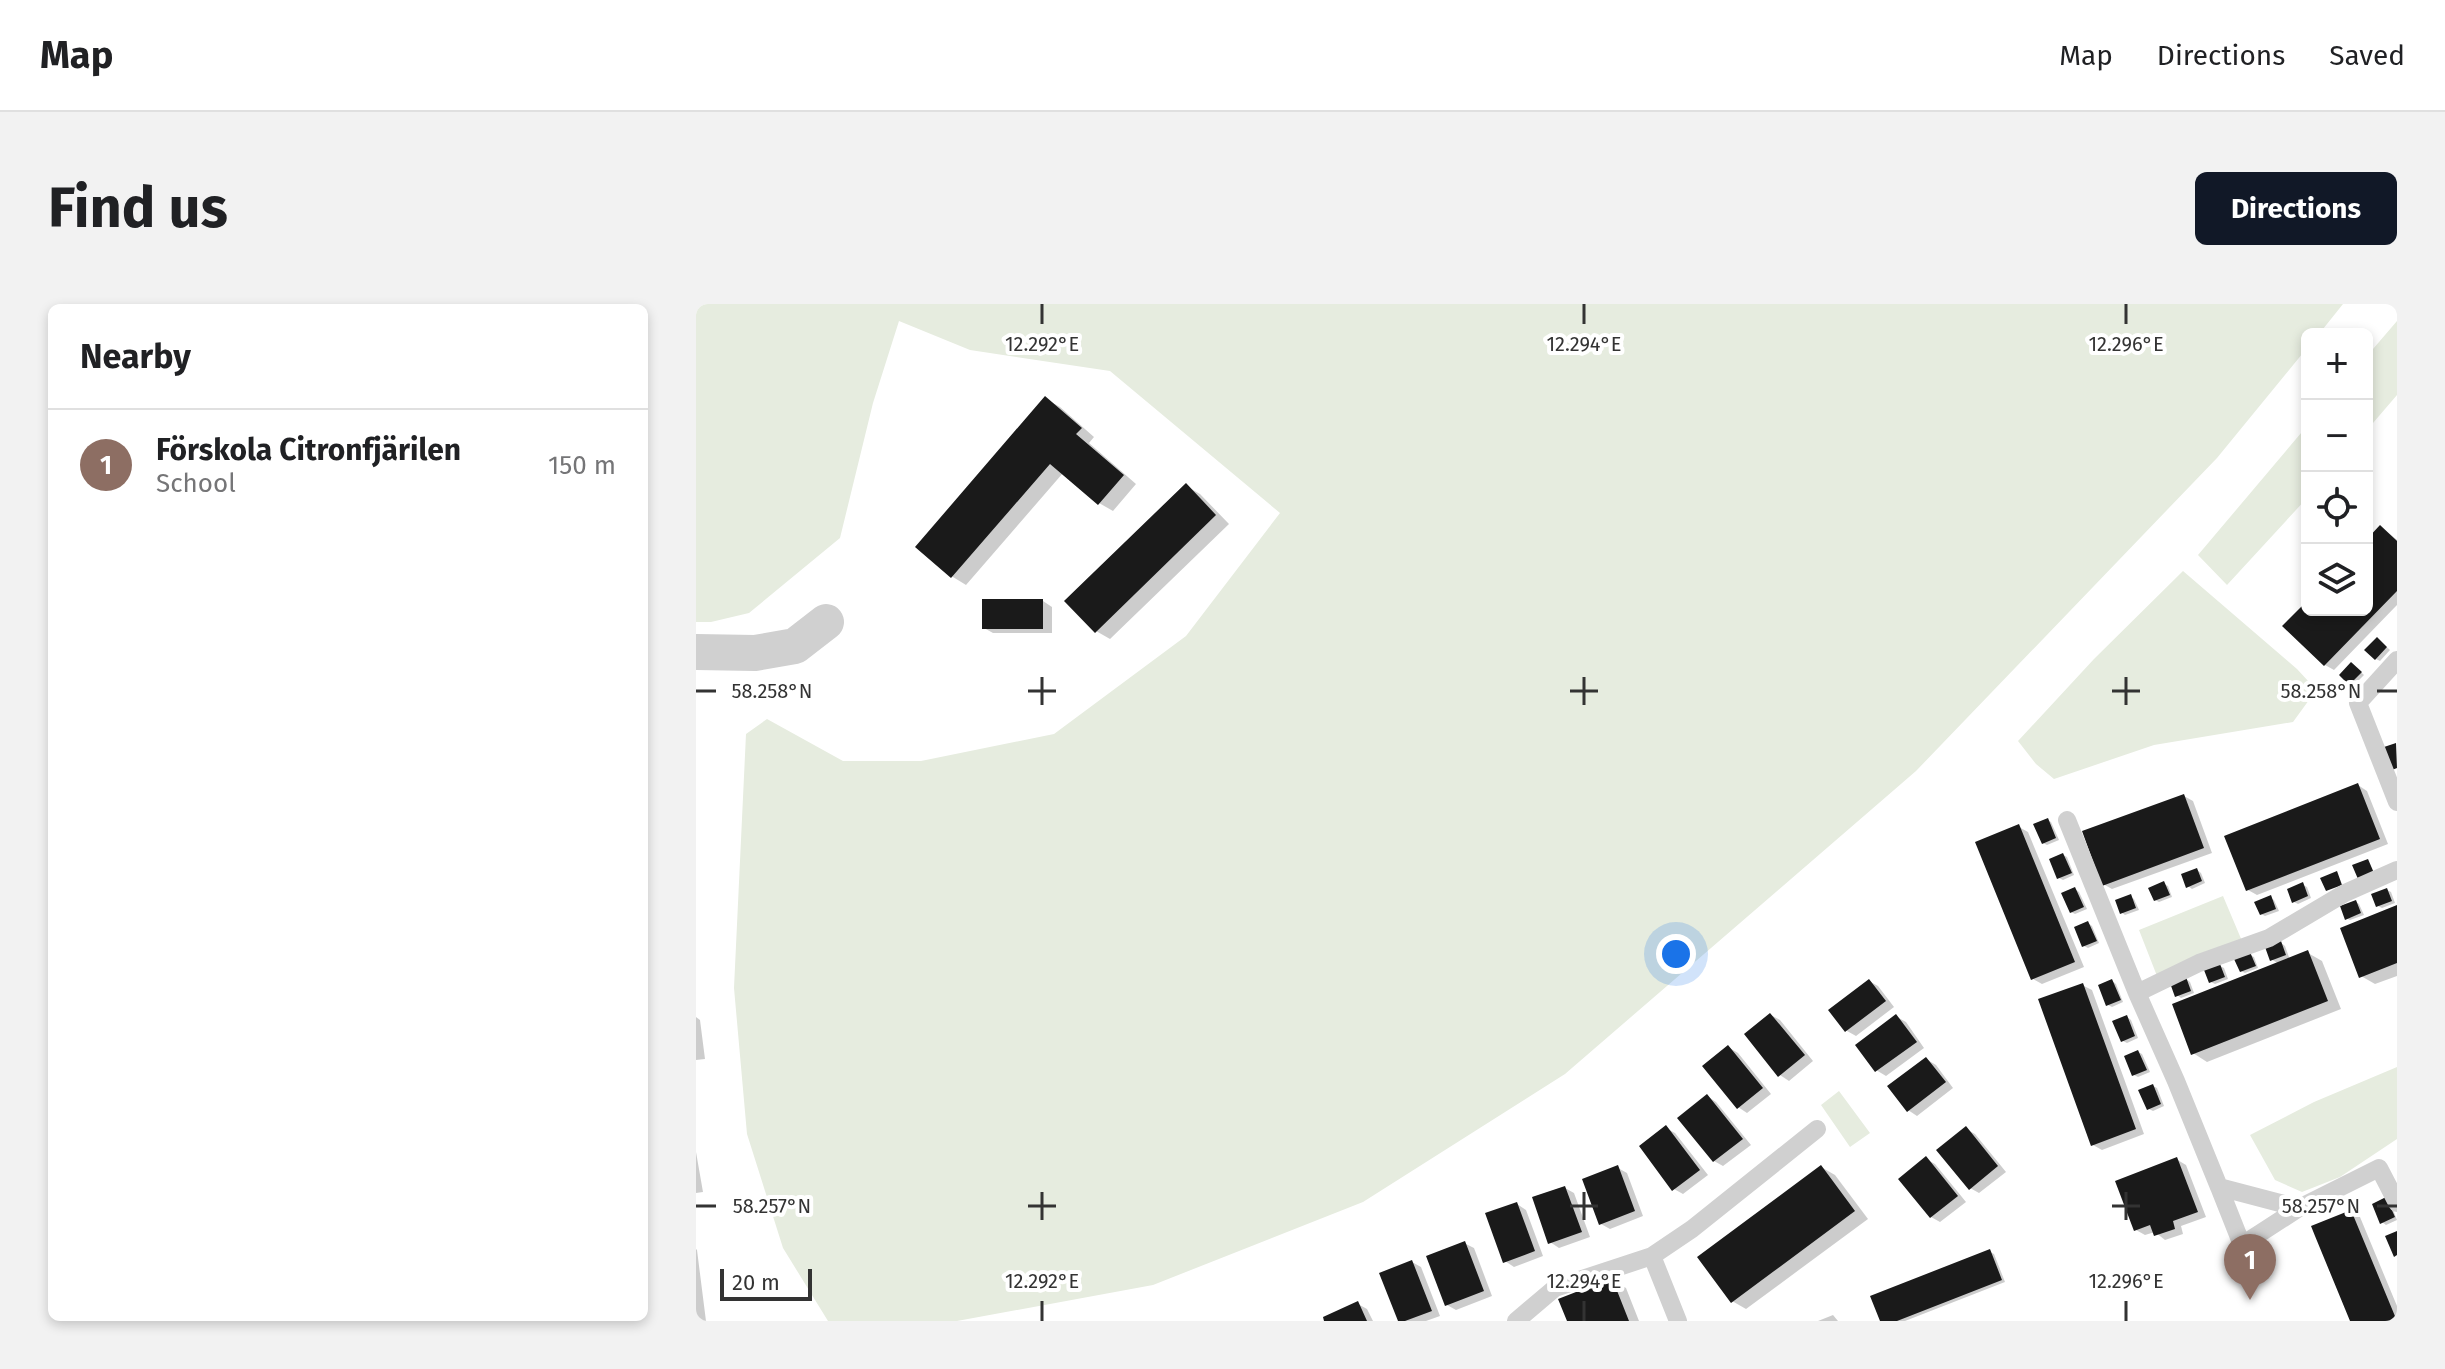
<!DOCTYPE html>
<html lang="en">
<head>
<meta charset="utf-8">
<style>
  :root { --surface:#fff; --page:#f2f2f2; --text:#202124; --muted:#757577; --line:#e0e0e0; --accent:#111827 }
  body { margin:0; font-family:"Fira Sans",sans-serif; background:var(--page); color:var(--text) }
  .controls { position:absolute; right:24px; top:24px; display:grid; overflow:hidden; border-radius:12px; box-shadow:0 4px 12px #0003 }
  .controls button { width:72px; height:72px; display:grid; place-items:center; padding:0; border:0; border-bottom:2px solid var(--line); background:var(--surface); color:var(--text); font:40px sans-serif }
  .scale { position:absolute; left:24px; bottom:20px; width:92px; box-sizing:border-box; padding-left:8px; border:4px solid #333; border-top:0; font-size:22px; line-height:28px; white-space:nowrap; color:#333; -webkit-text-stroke:6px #fff; paint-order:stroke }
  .you { position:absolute; left:980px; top:650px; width:28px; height:28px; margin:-20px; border:6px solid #fff; border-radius:50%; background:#1a73e8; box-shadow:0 0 0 12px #1a73e833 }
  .badge { display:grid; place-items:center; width:52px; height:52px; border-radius:50%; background:var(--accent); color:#fff; font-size:26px; font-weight:700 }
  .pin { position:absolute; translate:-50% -66px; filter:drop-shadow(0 2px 4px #0008) }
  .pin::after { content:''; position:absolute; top:42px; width:28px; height:24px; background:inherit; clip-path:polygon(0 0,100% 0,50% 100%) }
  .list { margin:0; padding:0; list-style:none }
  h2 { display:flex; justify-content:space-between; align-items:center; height:104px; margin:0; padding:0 32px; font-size:34px }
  h2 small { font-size:26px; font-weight:400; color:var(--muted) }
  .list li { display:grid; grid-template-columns:52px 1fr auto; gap:24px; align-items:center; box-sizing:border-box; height:112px; padding:0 32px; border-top:2px solid var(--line) }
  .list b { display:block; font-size:30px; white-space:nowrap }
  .list p { margin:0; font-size:26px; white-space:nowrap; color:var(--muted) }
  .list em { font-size:26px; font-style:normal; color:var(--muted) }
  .icon { flex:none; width:44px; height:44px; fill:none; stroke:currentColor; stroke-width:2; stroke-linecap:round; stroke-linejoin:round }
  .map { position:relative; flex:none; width:1701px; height:1017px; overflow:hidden; border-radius:12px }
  header { display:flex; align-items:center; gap:48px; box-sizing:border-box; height:112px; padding:0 40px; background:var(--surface); border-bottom:2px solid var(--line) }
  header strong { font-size:38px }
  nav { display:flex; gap:44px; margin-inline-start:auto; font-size:28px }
  .intro { display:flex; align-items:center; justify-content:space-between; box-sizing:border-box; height:192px; padding:0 48px }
  h1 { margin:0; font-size:56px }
  .button { padding:20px 36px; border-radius:12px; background:var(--accent); color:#fff; font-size:28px; font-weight:700 }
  main { display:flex; gap:48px; padding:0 48px }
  aside { flex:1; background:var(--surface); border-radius:12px; box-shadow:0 4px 12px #0003 }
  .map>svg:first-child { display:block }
  .green { fill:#e6ecdf }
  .shadow { fill:#0003 }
  .building { fill:#1a1a1a }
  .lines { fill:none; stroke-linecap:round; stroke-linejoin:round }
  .lane { stroke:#d0d0d0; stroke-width:18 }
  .street { stroke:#d0d0d0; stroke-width:36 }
  .ticks { fill:none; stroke:#333; stroke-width:3 }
  .ticks-label { font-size:20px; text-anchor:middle; fill:#333; stroke:#fff; stroke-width:8; stroke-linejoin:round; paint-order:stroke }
</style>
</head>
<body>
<header>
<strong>Map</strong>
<nav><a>Map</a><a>Directions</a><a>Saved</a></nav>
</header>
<div class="intro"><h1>Find us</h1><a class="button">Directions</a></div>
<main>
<aside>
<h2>Nearby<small></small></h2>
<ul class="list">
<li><span class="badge" style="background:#8d6e63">1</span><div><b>Förskola Citronfjärilen</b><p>School</p></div><em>150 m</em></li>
</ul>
</aside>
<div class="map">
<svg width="1701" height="1017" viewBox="0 0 1701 1017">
  <rect width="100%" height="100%" fill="#fff"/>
  <!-- green -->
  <path class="green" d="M0,0H1647L1623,30H1611V44L1521,154L1220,467L869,770L667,898L457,981L261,1017H132L87,944L51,830L38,684L50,430L71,415L147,457H225L358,430L490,332L584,209L414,67L274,46L203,17L177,99L144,234L53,309L15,318H0Z
    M1701,17V91L1671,126V52Z
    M1611,122V194L1531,281L1502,251Z
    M1487,267L1601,365L1614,379L1613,396L1597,418L1458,441L1358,475L1340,460L1322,437L1398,355Z
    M1527,592L1546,637L1461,672L1443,626Z
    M1701,763V835L1644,873L1606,888L1579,876L1554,831L1618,798Z
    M1143,787L1174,829L1154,843L1125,801Z"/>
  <!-- shadow -->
  <path class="shadow" d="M350,95L364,103L398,133L393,139L440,180L417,207L403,199L367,169L270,281L257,273L222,243Z
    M490,182L504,190L533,220L414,335L400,327Z
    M1685,223L1701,236V301L1638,366L1629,361L1589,322L1611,300V306H1671V238Z
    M347,297L356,303V329H297L288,324Z
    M1685,338L1694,346L1684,357L1680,355Z
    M1659,363L1668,371L1658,381L1655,379Z
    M1662,481L1671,487L1692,540L1561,591L1552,586Z
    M1488,492L1497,497L1516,549L1416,585L1407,580Z
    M1351,516L1355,518L1363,536L1351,541L1347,539Z
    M1323,523L1332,528L1388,663L1346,680L1337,675Z
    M1367,551L1371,553L1378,571L1367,576L1363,574Z
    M1501,566L1505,569L1509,579L1496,585L1492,582Z
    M1468,580L1472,582L1476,593L1463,598L1459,596Z
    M1607,581L1611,583L1615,594L1602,600L1598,598Z
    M1379,585L1383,588L1391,605L1379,610L1375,608Z
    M1691,586L1695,588L1699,599L1686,604L1682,602Z
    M1434,593L1438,595L1443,606L1429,611L1425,608Z
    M1574,594L1578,596L1583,607L1569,612L1565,610Z
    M1660,598L1663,600L1668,611L1654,616L1650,614Z
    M1701,603V672L1679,680L1665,672Z
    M1392,619L1396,622L1403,639L1392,644L1388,642Z
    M1585,639L1589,642L1594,656L1612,649L1626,657L1645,705L1511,758L1497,749L1583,660L1575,655Z
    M1554,651L1558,653L1562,664L1549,669L1545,667Z
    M1524,662L1528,664L1532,675L1519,680L1515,678Z
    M1490,675L1494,678L1498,689L1485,694L1481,691Z
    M1173,677L1182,682L1198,703L1160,732L1151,727Z
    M1416,677L1420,680L1427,698L1416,703L1412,701Z
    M1386,681L1396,686L1448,830L1406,846L1397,841Z
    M1075,711L1084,716L1117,757L1093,777L1084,771Z
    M0,713L4,716L9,755L0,756Z
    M1201,713L1210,718L1228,744L1190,772L1180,766Z
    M1431,713L1435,716L1442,734L1431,739L1427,737Z
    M1032,743L1042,749L1075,790L1051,809L1042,803Z
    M1442,748L1446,750L1454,768L1442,773L1438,771Z
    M1230,755L1240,761L1257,784L1221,812L1212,806Z
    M1457,782L1461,784L1468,802L1457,807L1453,805Z
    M1011,792L1020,798L1055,841L1027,862L1018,857Z
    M970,824L979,829L1012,871L987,890L978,885Z
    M1270,825L1279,830L1310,868L1283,889L1274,884Z
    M0,848L7,888L0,889Z
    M1230,855L1239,860L1270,898L1244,918L1235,913Z
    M1480,855L1490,861L1510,913L1485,922L1487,930L1469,936L1459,928L1449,931L1440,926Z
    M1125,863L1139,871L1172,915L1050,1005L1036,997Z
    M922,864L931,869L947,912L914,925L905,920Z
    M869,884L878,889L894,933L863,944L854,938Z
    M1694,898L1701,916L1690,921L1686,918Z
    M821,900L830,906L847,952L818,963L809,957Z
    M1655,908L1664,913L1701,1002V1017H1656Z
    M768,939L778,944L796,992L760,1006L751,1001Z
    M0,945L1,946L10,1017H0Z
    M1294,948L1298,950L1309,978L1209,1017H1186Z
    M716,958L725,963L744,1012L730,1017H704Z
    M916,976L930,984L943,1017H873Z
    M662,1000L671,1005L677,1017H631Z
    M1137,1011L1142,1017H1122Z"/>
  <!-- building -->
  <path class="building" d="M349,92L386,124L380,130L428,171L402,201L354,160L255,274L219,243Z
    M490,179L520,211L399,329L368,297Z
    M1684,221L1701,237V287L1628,362L1586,322L1611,297V306H1671V235Z
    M286,295H347V325H286Z
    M1681,333L1691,343L1679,356L1668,346Z
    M1655,358L1666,368L1653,381L1643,371Z
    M1700,439L1701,464L1696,466L1688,443Z
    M1662,479L1684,535L1550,587L1528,532Z
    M1488,490L1508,544L1406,582L1386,527Z
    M1352,514L1360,534L1346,540L1337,520Z
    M1323,520L1379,658L1335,676L1279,538Z
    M1367,549L1376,569L1361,575L1353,555Z
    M1672,555L1678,569L1662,575L1656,561Z
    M1501,564L1506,577L1490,584L1485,570Z
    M1641,567L1646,581L1630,587L1624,574Z
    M1468,577L1474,591L1458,597L1452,584Z
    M1607,578L1612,592L1596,599L1591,585Z
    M1379,583L1388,603L1374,609L1365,589Z
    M1691,584L1696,597L1680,603L1675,590Z
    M1435,590L1440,604L1424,610L1419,596Z
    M1575,591L1580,605L1564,611L1558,598Z
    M1660,596L1665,609L1649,616L1644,602Z
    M1701,601V659L1663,674L1644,624Z
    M1392,617L1401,637L1386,643L1378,623Z
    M1585,637L1590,651L1574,657L1569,643Z
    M1612,646L1632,697L1495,751L1476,700Z
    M1554,648L1560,662L1544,668L1538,655Z
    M1524,660L1529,673L1513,679L1508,666Z
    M1490,673L1495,687L1479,693L1474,679Z
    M1173,675L1190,697L1149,728L1132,706Z
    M1416,675L1425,696L1410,702L1402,681Z
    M1387,679L1440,825L1395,842L1342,695Z
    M1074,709L1109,751L1082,773L1048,730Z
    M1200,710L1221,738L1179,768L1159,741Z
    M1431,711L1439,732L1425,738L1416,717Z
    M1032,741L1067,784L1041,805L1006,762Z
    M1442,746L1451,766L1436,772L1428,752Z
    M1230,753L1250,778L1211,808L1191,782Z
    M1457,780L1465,800L1451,806L1442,786Z
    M1011,790L1047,835L1017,858L981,814Z
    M970,821L1004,866L976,887L943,842Z
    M1270,822L1302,862L1273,886L1240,846Z
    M1230,852L1262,892L1234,914L1202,875Z
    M1481,853L1502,908L1477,917L1479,925L1458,932L1454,921L1438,927L1419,877Z
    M922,861L939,907L903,921L886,875Z
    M1125,861L1159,907L1035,999L1001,953Z
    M869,882L886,928L852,940L836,893Z
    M1690,893L1699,913L1684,920L1676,900Z
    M821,898L839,947L807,959L789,909Z
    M1655,906L1701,1017H1654L1619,932L1615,922Z
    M1701,927V951L1698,953L1689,932Z
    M769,937L788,987L749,1002L730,952Z
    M1294,945L1306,976L1201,1017H1184L1174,992Z
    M716,956L736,1007L709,1017H702L683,969Z
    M916,974L933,1017H871L862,995Z
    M662,997L671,1017H628L627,1013Z"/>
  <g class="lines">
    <!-- lane -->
    <path class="lane" d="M1701,356L1662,399L1701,498
      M1371,516L1441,689L1503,659L1573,634L1649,589L1701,566
      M1441,689L1480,777L1523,883L1603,904L1546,941L1523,883
      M1603,904L1683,864L1701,899
      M956,952L982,1017
      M820,1017L859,984L956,952L996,925L1121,825"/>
    <!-- street -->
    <path class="street" d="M0,348L59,349L99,342L130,318"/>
  </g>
  <!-- ticks -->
  <path class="ticks" d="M346,0V20M888,0V20M1430,0V20M346,373V401M888,373V401M1430,373V401M0,387H20M332,387H360M874,387H902M1416,387H1444M1681,387H1701M346,888V916M888,888V916M1430,888V916M0,902H20M332,902H360M874,902H902M1416,902H1444M1681,902H1701M346,997V1017M888,997V1017M1430,997V1017"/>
  <g class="ticks-label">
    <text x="346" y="47">12.292°E</text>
    <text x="888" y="47">12.294°E</text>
    <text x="1430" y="47">12.296°E</text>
    <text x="76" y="394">58.258°N</text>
    <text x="1625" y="394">58.258°N</text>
    <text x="76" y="909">58.257°N</text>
    <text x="1625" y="909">58.257°N</text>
    <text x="346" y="984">12.292°E</text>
    <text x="888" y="984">12.294°E</text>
    <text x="1430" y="984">12.296°E</text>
  </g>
</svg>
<div class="controls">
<button>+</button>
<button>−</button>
<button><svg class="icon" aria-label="locate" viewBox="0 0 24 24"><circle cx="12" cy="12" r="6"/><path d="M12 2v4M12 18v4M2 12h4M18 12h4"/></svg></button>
<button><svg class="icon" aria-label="layers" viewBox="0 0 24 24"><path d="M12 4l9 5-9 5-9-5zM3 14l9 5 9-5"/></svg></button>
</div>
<div class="scale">20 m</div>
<div class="you"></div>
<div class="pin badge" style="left:1554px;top:996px;background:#8d6e63">1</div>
</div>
</main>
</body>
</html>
